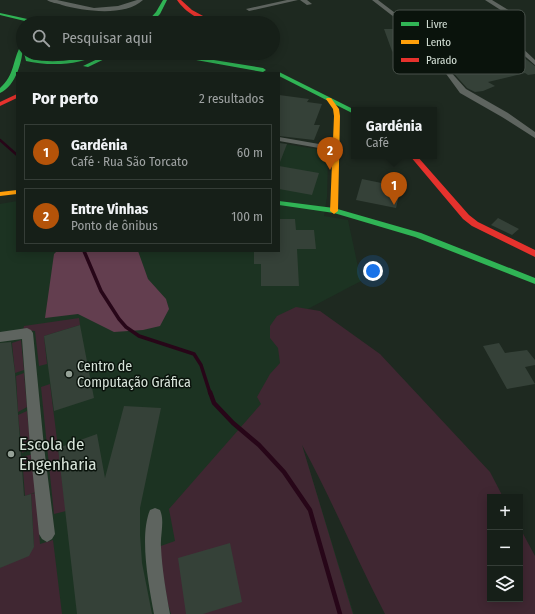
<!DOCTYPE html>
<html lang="pt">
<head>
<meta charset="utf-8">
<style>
  :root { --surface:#161f18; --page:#232c25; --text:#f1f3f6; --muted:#9ea2a2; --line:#353d37; --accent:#b45309 }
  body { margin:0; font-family:"Fira Sans Condensed",sans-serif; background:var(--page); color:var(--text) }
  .controls { position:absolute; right:12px; bottom:12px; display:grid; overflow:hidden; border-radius:0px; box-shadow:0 2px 10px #0003 }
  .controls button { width:36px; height:36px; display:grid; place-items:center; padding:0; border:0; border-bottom:1px solid var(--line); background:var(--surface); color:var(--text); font:20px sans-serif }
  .you { position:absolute; left:373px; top:271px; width:14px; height:14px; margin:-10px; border:3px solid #fff; border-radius:50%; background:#1a73e8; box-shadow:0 0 0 6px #1a73e833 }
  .badge { display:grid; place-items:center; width:26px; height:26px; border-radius:50%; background:var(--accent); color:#fff; font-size:13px; font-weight:700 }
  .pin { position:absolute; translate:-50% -33px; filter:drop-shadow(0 1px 2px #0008) }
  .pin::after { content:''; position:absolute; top:21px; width:14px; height:12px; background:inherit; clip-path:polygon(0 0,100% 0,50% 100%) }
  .popup { position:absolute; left:351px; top:107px; width:86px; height:52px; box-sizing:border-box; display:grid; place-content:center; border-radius:0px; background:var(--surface); filter:drop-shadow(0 1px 3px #0005); font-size:13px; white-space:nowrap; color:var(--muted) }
  .popup b { font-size:15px; color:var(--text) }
  .popup::after { content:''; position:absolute; left:50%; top:100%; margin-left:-8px; border:8px solid transparent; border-top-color:var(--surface) }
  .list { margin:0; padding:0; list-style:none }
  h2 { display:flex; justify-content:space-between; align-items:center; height:52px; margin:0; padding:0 16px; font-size:17px }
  h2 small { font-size:13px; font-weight:400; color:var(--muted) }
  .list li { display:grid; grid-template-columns:26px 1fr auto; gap:12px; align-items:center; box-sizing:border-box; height:56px; margin:0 8px 8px; padding:0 8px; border:1px solid var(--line); border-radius:0px }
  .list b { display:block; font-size:15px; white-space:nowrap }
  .list p { margin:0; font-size:13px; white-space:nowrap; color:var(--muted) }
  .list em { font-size:13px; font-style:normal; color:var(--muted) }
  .icon { flex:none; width:22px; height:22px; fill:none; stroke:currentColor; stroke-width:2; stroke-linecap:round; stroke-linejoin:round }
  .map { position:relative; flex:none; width:535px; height:614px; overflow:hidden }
  .search { position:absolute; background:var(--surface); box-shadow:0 2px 10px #0003; left:16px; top:16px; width:264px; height:44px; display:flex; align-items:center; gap:10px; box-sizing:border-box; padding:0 14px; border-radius:22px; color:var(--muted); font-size:15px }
  .panel { position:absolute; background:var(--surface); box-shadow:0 2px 10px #0003; left:16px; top:72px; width:264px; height:180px; border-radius:0px }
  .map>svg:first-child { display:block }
  .built { fill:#1c3322 }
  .green { fill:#402732 }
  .forest { fill:#633e4f }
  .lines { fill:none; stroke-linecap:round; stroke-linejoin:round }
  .stream-far2 { stroke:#270618; stroke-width:2.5 }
  .stream-far1 { stroke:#270618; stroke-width:3.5 }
  .stream { stroke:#270618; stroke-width:4.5 }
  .building { fill:#354138 }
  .street { fill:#5e645f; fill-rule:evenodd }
  .fast { fill:#30b455; fill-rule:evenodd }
  .slow { fill:#ff9f0a; fill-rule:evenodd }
  .jam { fill:#e5322d; fill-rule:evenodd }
  .poi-dot { fill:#96a298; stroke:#0a130c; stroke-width:1.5 }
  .labels { text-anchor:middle; stroke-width:3; stroke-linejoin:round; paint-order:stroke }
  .poi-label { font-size:14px; fill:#d7e3d9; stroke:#0a130c; text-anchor:start }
  .near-poi-label { font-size:17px; fill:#d7e3d9; stroke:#0a130c; text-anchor:start }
  .key { fill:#0a130c; stroke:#48514a; stroke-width:1 }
  .key-label { font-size:11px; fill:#d7e3d9 }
</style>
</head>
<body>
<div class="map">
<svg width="535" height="614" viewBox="0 0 535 614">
  <rect width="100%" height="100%" fill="#1e2920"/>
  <!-- built -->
  <path class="built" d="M279,143L316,149L320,151L328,160L327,197L324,216L348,220L361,281L302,312L289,372L261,403L302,445L354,614H0V204L17,201V251H279Z"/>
  <!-- green -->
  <path class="green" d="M296,307L320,311L380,354L490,472L503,497H490V599H520V528L535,556V614H385C356,558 332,500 302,445L353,614H171L168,604L158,547L175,541L169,509L261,404L257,397L270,374L280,363L278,348L270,338V326L277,316Z
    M79,318L80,325L44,336L47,364L39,366L35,331L23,330L24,326Z
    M21,340L24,370L15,373L12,343Z
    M24,373L27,407L18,412L16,376Z
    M50,384L66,511L54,514L41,387Z
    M27,411L31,449L22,453L18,415Z
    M33,454L36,492L25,496L22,457Z
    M36,493L40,544L53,540L62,614H0V568L34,547L31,494Z"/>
  <!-- forest -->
  <path class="forest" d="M57,251H138L148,279L166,299L169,309L160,326L143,330L114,332L78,314L45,318L54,254Z"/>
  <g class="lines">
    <!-- stream-far2 -->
    <path class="stream-far2" d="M0,140L17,155"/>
    <!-- stream-far1 -->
    <path class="stream-far1" d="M84,251L101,291L119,319L126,327L139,336L194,354L201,365L210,393"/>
    <!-- stream -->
    <path class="stream" d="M210,392L214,403L233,423L259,445L284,472L310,510L340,614"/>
  </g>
  <!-- building -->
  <path class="building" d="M452,26L461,31L477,27L500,28L510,47L535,66V74L528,75L525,73L488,82L495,86L483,91L475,92L467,88L449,68L424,48L416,32Z
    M384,29H405L417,52L427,60L406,64L392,51Z
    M279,95L309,99L307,102L322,104L314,125H320L314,140L279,136Z
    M279,143L287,144L280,162H279Z
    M279,166L319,173L312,195L279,189Z
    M362,179L401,187L396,208L356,200Z
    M498,218L519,229L512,235L491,225Z
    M279,219H295L296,230H314L316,249H297L299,286H261V264H254V251H279Z
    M80,325L94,398L54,411L44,336Z
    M11,342L15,373L24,496L31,494L34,547L29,556L0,568V343Z
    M499,343L505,353L527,350L535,360V365L525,367L535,384L507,389L483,346Z
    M124,406L161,408L140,508V535L142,563L152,614H77L58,448L97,434L105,478Z
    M230,543L242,602L203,614H186L178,558Z"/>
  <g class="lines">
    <!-- street -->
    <path class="street" d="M47,0H57L94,8L118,6L137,0H143C125,17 83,11 62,5C57,3 51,3 47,0Z
      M287,0H298L249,11L246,9Z
      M300,0H307L312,4L307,5Z
      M372,0H378L407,22L413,29L423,49L448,69L466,89L508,113L535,132V138L502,117L460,93L444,71L418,51L407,29L403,24Z
      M485,0H492L518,16L522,25L516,40L517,43L535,60V65L511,44L510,40L516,25L513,18Z
      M279,137L336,147L340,149L336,151L279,141Z
      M27,328L31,330L33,333L44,447L55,534L52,539L47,542L42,539L39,534L30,447L22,339L0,342V332Z
      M155,508L160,510C165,521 160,535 161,547C162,569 166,592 170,614H154C149,587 139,536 150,510Z"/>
    <!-- fast -->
    <path class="fast" d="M163,0H167L160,14L151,23H146L156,12Z
      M0,13L41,22V23H33L0,15Z
      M189,19L207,23L189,21L168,23Z
      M23,44C23,60 16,86 0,93V88C15,75 12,61 21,45Z
      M24,53H30L31,59C45,62 60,62 75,59C83,56 91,53 100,53C81,66 48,66 26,61Z
      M110,53H117L88,67L83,66Z
      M157,53H170L263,68L266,70L263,72Z
      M279,72L355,110L354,114L279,76V73H277Z
      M279,201L334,208L421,233L535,278V284L415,237L334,213L279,205Z"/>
    <!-- slow -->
    <path class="slow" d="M178,53H200L197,55L173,57L170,55Z
      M327,98H331L339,109L340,116L338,211L334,214L330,211L334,116L333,109L326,99Z
      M17,190V194L0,196V192Z"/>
    <!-- jam -->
    <path class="jam" d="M177,0H181L192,10L216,23C202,23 185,12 177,0Z
      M17,94V98L0,106V102Z
      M410,156H417L469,215L478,222L535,250V257L472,226L463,219Z"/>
  </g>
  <!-- markers -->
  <g class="poi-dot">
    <circle cx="69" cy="374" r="4"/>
    <circle cx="11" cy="454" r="4"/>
  </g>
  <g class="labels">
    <!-- poi labels -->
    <g class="poi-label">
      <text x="77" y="371">Centro de<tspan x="77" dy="16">Computação Gráfica</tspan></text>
    </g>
    <!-- near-poi labels -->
    <g class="near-poi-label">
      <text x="19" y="450">Escola de<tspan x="19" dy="20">Engenharia</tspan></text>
    </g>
  </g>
  <!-- legend -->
  <rect x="393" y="10" width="132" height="64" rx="6" class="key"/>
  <rect x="401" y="22" width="18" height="4" fill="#30b455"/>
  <rect x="401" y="40" width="18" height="4" fill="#ff9f0a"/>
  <rect x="401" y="58" width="18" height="4" fill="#e5322d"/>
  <g class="key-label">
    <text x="426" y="28">Livre</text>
    <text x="426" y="46">Lento</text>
    <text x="426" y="64">Parado</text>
  </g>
</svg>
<div class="controls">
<button>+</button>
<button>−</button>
<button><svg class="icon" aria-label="layers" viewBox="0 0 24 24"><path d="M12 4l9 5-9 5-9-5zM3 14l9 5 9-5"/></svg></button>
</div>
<div class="you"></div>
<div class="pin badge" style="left:394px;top:205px">1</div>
<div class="popup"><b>Gardénia</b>Café</div>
<div class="pin badge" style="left:330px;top:170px">2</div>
<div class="search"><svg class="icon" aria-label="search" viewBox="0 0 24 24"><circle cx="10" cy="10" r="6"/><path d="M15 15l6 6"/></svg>Pesquisar aqui</div>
<section class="panel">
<h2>Por perto<small>2 resultados</small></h2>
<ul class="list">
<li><span class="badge">1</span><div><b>Gardénia</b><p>Café · Rua São Torcato</p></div><em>60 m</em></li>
<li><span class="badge">2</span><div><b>Entre Vinhas</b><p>Ponto de ônibus</p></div><em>100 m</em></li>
</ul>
</section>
</div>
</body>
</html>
